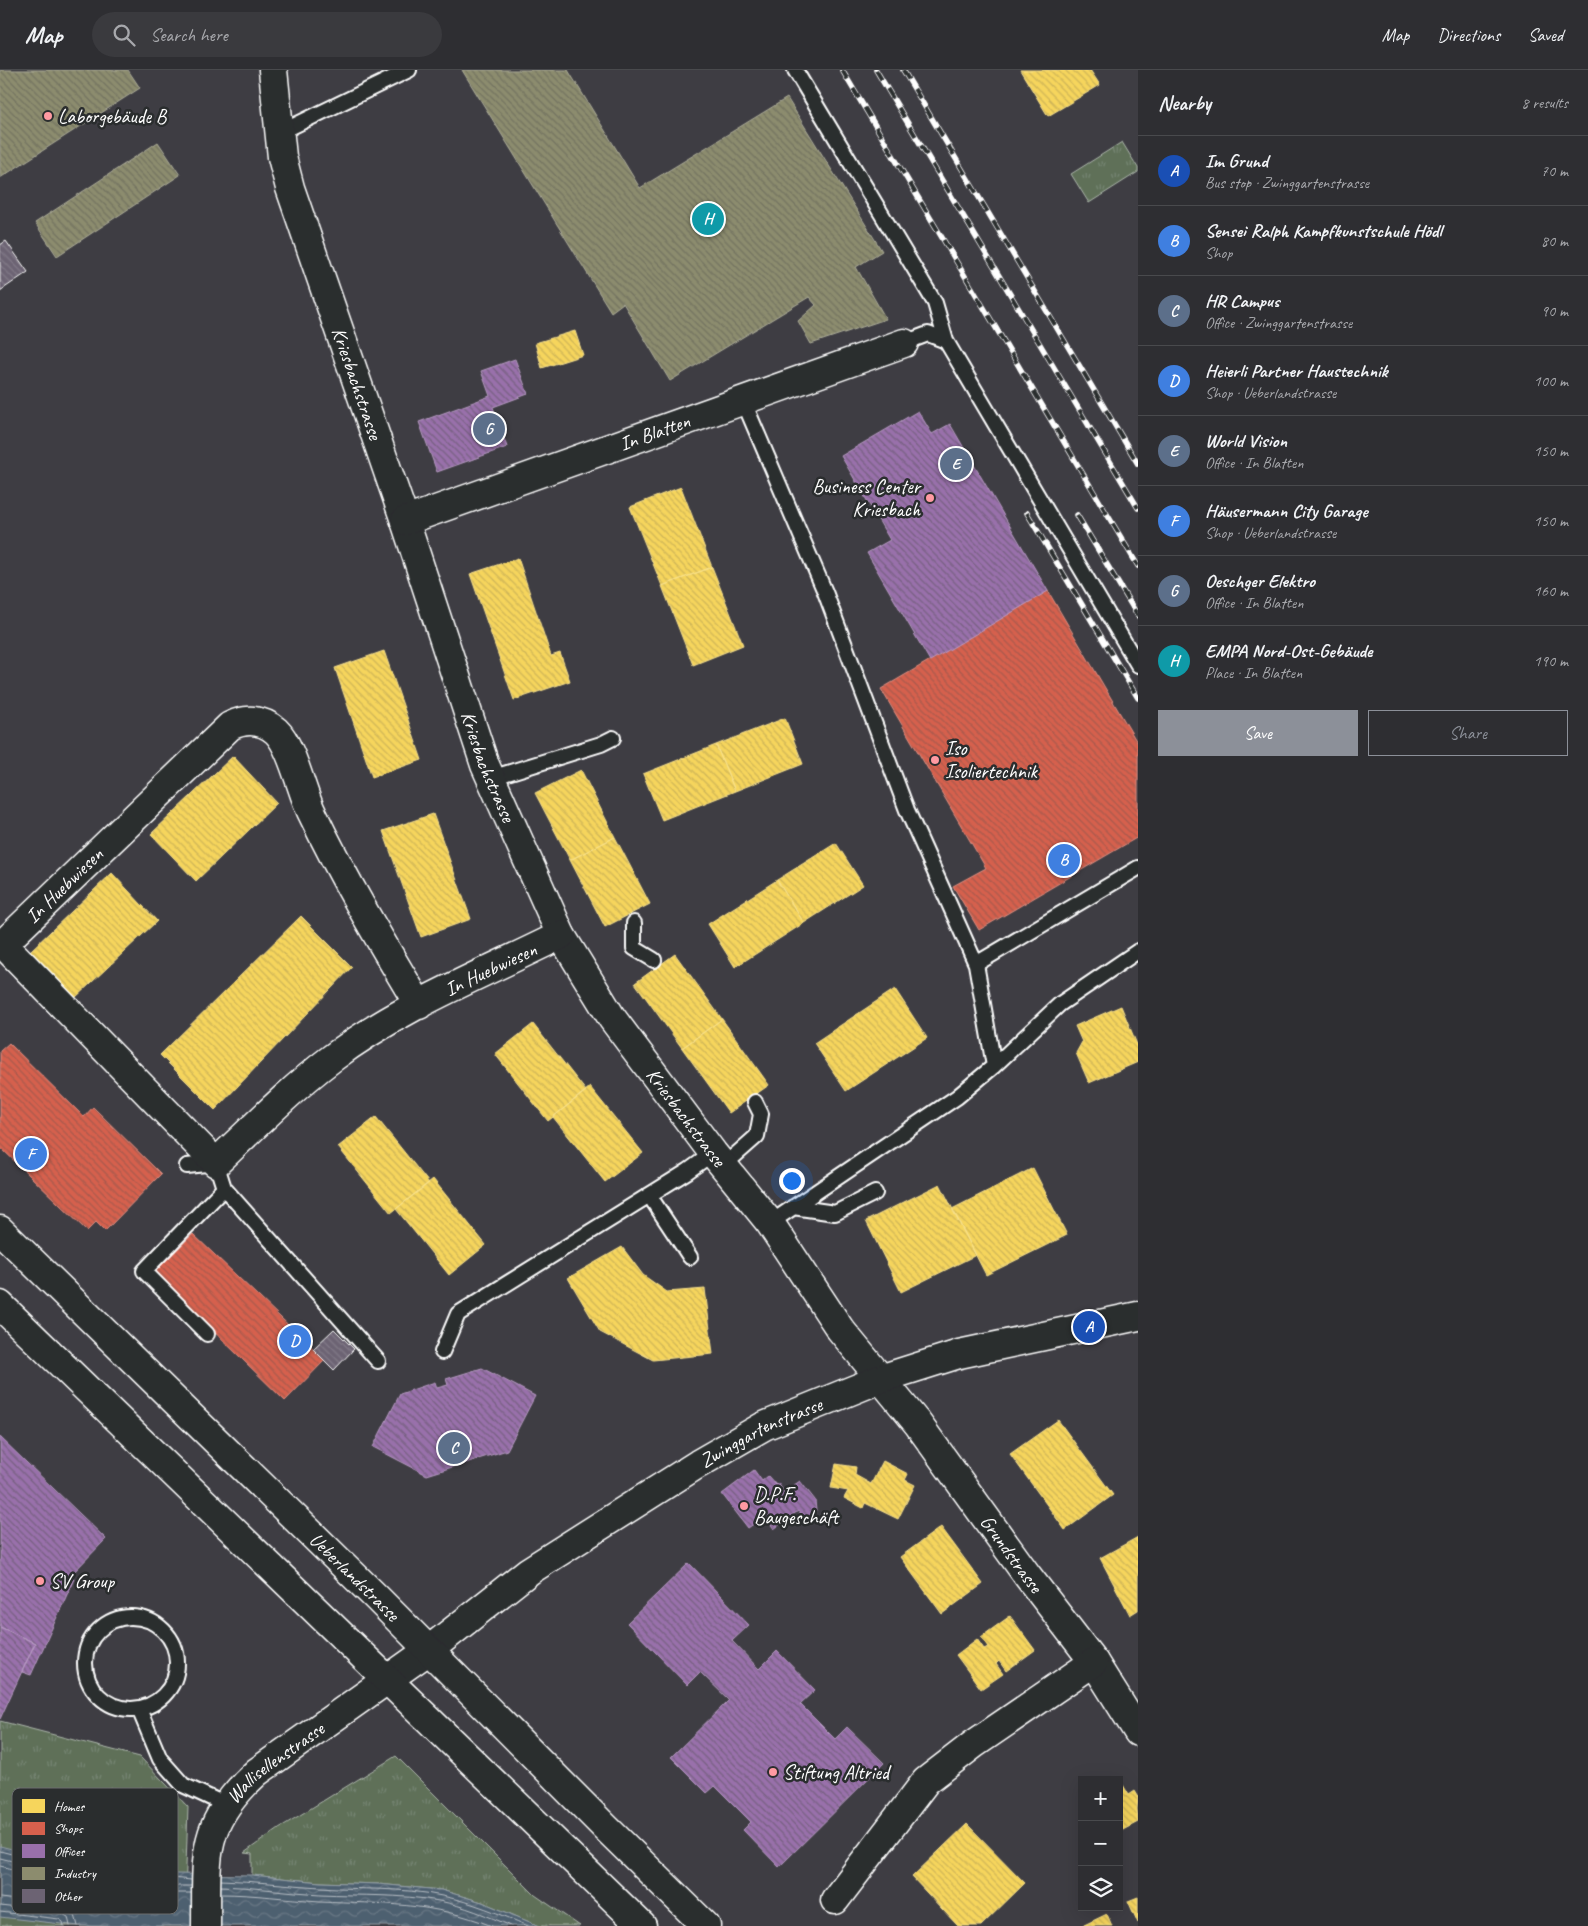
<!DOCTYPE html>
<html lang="en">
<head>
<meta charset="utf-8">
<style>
  :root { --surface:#2e2e32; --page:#3a3a3e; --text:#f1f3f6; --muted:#a7a8ac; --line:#494a4d; --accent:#8c9099 }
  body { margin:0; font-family:Caveat,sans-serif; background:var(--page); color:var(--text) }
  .controls { position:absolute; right:15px; bottom:15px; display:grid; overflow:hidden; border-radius:0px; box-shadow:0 5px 20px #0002 }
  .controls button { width:45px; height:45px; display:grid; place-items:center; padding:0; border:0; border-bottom:1px solid var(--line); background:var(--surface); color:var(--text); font:25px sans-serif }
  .you { position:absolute; left:791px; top:1110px; width:18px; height:18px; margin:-12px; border:4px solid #fff; border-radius:50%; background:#1a73e8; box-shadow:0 0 0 8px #1a73e833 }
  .badge { display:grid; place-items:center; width:32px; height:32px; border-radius:50%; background:var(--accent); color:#fff; font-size:16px; font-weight:700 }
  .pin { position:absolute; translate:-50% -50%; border:2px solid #fff; box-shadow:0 1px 5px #0006 }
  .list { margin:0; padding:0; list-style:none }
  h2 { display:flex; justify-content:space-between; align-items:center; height:65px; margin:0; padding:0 20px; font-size:21px }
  h2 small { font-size:16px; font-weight:400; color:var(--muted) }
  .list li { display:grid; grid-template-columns:32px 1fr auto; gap:15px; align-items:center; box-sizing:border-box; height:70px; padding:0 20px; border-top:1px solid var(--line) }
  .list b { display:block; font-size:19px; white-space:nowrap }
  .list p { margin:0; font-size:16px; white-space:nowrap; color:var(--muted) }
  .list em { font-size:16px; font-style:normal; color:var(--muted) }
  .actions { display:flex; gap:10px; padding:15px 20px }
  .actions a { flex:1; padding:11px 0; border:1px solid var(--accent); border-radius:0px; text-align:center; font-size:18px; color:var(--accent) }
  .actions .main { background:var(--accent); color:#fff }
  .icon { flex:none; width:28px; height:28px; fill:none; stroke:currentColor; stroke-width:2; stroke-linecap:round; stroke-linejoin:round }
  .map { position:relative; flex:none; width:1138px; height:1856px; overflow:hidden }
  header { display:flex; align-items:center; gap:30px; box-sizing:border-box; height:70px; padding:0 25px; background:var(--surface); border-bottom:1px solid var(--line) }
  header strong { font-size:24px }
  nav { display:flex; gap:28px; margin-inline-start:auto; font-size:18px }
  .search { width:350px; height:45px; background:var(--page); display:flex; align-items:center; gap:12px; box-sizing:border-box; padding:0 18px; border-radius:28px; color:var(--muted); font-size:19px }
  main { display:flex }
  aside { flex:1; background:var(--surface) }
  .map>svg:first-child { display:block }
  .grass { fill:url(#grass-tufts); stroke:#aeb8ac }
  .water { fill:url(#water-waves); stroke:#95a0a9 }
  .homes { fill:url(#homes-back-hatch); stroke:#f9e28d }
  .shops { fill:url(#shops-back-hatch); stroke:#e29082 }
  .offices { fill:url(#offices-back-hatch); stroke:#b89bc4 }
  .industry { fill:url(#industry-back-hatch); stroke:#aeae9a }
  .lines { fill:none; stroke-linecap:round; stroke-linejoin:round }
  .shore { stroke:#b8bfc6; stroke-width:1 }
  .building { fill:url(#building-back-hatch); stroke:#fff }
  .service-casing { stroke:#fff; stroke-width:18 }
  .minor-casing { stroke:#fff; stroke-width:31 }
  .tertiary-casing { stroke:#fff; stroke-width:31 }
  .secondary-casing { stroke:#fff; stroke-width:31 }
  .service { stroke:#2a2d2e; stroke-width:14 }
  .minor { stroke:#2a2d2e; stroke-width:28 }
  .tertiary { stroke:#2a2d2e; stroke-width:28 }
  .secondary { stroke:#2a2d2e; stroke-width:28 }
  .rail-casing { stroke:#fff; stroke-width:5.5 }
  .rail { stroke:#2a2d2e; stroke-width:4; stroke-dasharray:11; stroke-linecap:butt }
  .poi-dot { fill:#ff9aa2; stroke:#2a2d2e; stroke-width:2 }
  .labels { text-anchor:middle; stroke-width:5; stroke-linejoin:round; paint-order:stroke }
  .poi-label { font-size:20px; fill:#fff; stroke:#2a2d2e; text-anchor:start }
  .street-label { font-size:20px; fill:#fff; stroke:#2a2d2e }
  .key { fill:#2a2d2e; stroke:#6a6c6d; stroke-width:1 }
  .key-label { font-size:14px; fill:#fff }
</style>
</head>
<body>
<header>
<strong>Map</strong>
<div class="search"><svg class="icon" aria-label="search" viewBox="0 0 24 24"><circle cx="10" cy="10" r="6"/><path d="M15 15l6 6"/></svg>Search here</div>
<nav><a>Map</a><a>Directions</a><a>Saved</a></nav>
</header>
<main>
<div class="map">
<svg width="1138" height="1856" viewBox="0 0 1138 1856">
  <defs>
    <pattern id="grass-tufts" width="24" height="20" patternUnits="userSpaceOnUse" patternTransform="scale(1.25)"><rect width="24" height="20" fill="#5e7059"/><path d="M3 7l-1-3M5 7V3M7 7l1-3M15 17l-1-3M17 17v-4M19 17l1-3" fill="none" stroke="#768572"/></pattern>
    <pattern id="water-waves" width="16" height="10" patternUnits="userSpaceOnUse" patternTransform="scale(1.25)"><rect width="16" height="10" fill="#4e6070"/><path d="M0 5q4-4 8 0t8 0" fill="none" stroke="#697885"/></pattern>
    <pattern id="homes-back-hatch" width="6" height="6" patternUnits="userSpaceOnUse" patternTransform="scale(1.25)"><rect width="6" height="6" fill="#f6d55c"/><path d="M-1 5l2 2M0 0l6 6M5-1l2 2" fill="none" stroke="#ccb358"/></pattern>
    <pattern id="shops-back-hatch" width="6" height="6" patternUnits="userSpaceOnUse" patternTransform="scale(1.25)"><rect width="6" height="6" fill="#d6604d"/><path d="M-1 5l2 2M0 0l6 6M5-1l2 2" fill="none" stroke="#a6594d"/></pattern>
    <pattern id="offices-back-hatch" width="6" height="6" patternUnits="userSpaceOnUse" patternTransform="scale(1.25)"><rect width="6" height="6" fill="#9970ab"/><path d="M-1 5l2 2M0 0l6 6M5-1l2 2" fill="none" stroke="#766080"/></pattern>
    <pattern id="industry-back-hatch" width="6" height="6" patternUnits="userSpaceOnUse" patternTransform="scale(1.25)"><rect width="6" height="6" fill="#8c8c6e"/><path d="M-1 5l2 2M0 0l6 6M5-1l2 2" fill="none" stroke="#727260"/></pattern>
    <pattern id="building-back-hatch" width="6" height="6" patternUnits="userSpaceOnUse" patternTransform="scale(1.25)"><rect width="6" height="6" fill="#6c6373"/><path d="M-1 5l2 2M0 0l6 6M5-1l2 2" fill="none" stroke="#827a88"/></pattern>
  </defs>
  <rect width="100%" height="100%" fill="#3e3d43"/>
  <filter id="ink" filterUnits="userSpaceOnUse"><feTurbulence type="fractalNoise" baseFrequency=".02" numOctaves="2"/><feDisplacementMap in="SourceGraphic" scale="10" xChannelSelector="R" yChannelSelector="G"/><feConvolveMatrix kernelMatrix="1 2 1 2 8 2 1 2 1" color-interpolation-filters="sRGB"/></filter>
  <g filter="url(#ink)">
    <!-- grass -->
    <path class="grass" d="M1122,72L1138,98V102L1089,133L1071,104Z
      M0,1651L140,1687L188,1737L184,1856H0Z
      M396,1686L535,1825L580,1856H539L482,1832L441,1820L378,1814L320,1812L252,1805V1784L244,1783L279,1758Z"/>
    <!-- water -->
    <path class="water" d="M0,1776L59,1791L177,1804L252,1805L320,1812L378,1814L441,1820L482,1832L539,1856H79L0,1847Z"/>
    <!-- homes -->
    <path class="homes" d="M1020,0H1090L1100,15L1048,46Z
      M575,261L583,285L542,298L535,273Z
      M681,417L712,497L662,516L630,437Z
      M518,488L551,586L560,583L570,611L514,630L470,504Z
      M712,497L743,575L693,595L662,516Z
      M384,581L422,690L372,707L335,598Z
      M785,648L803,694L735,721L716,675Z
      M716,675L735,721L662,750L643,704Z
      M233,686L277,733L196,811L151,764Z
      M581,700L615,767L570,790L535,723Z
      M433,744L471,849L421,867L383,761Z
      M615,767L650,834L605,857L570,790Z
      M836,773L863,815L804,853L777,810Z
      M112,803L157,851L75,928L30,881Z
      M777,810L804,853L735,897L708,854Z
      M301,846L352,897L215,1040L160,985Z
      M675,884L722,949L682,978L635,913Z
      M895,919L927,968L846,1021L814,973Z
      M1121,936L1138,977V992L1089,1013L1076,983L1082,972L1075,956Z
      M722,949L769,1015L729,1043L682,978Z
      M533,954L586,1021L548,1051L495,984Z
      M590,1017L643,1083L605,1112L553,1047Z
      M376,1047L429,1113L391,1143L338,1077Z
      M1033,1098L1067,1165L986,1205L952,1139Z
      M433,1109L486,1175L449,1205L396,1139Z
      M940,1114L976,1185L901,1222L866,1151Z
      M622,1177L643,1205L667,1222L705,1219L713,1284L653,1290L600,1262L568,1208Z
      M1058,1350L1113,1425L1065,1460L1010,1384Z
      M883,1391L908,1404L905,1410L915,1415L898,1449L865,1433L863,1438L844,1428L848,1421L831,1418L836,1394L856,1397L855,1405L871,1414Z
      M941,1457L983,1514L942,1544L900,1487Z
      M1138,1467V1540L1130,1545L1100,1488Z
      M1010,1546L1035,1580L1006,1601L999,1591L996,1594L1003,1604L981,1619L956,1585L977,1569L984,1579L988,1577L981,1567Z
      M1123,1715L1129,1725L1135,1721L1138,1726L1137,1739L1138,1752L1119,1762V1717Z
      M967,1754L1025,1813L981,1856H958L912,1807Z
      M1138,1827V1853L1128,1831Z
      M1107,1844L1112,1856H1082Z"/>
    <!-- shops -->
    <path class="shops" d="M1048,521L1138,674V767L979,860L953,816L986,798L881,619Z
      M9,973L84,1047L93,1037L161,1104L105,1161L96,1152L87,1161L0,1077V981Z
      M193,1164L325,1290L285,1331L154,1203Z"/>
    <!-- offices -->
    <path class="offices" d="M515,289L528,324L493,337L507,377L437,402L419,352L490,326L481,301Z
      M918,341L932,364L950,354L1048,521L930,591L867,483L890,470L841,386Z
      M482,1298L535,1326L507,1380L427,1405L373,1377L400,1324L435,1312L437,1318L448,1315L446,1309Z
      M0,1367L106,1469L69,1507L74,1509L31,1605L22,1602L35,1573L0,1557Z
      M754,1400L762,1411L768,1406L776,1415L778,1413L784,1422L800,1411L815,1430L816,1441L805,1450L798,1441L774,1459L765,1446L748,1458L722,1424Z
      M689,1493L749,1555L732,1571L759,1599L777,1581L815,1620L800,1634L835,1669L847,1657L884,1693L779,1797L743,1760L751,1752L715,1716L707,1723L671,1687L729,1630L700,1602L687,1615L627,1553Z
      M0,1557L35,1573L0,1649Z"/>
    <!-- industry -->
    <path class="industry" d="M0,0H128L140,18L0,108Z
      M462,0H568L640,118L787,28L882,181L856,197L886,249L811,274L798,251L816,235L809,227L670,311L623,233L611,242Z
      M158,72L180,105L57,186L35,153Z"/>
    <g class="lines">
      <!-- shore -->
      <path class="shore" d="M0,1781L58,1796L191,1810
        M0,1788L57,1802L175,1816H191
        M0,1796L56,1809L174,1823H191
        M221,1810C254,1811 287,1815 320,1817C360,1820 402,1817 442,1826C472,1832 500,1844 528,1856
        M221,1816C255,1817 287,1822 321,1824C360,1826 400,1824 439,1831C464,1836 488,1846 511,1856
        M221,1824C254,1824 287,1829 320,1831C382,1834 432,1832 492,1856
        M0,1828L65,1836L75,1845L78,1856
        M0,1836L61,1843L68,1847L70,1856
        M0,1842L59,1849L63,1852L64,1856"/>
    </g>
    <!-- building -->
    <path class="building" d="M6,171L28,202L0,221V175Z
      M334,1259L354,1279L334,1300L313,1279Z"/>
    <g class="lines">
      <defs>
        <path id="service" d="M795,0L935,233L946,271
          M279,63L409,0
          M904,273L928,264L946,271L1138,595
          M743,330L825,522L907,740L976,894L994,996
          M491,708L601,674L613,668
          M634,853V878L654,890
          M976,894L1138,798
          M187,1096L216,1093L224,1118L144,1201L207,1264
          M723,1096L757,1066L761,1044L755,1032
          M224,1118L378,1291
          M649,1125L690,1187
          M793,1137L835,1143L875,1123
          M770,1153L957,1027L994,996L1060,934L1138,881
          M442,1282L458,1244L688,1101L713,1083
          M85 1593a46 46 0 1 1 92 0a46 46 0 1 1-92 0Z
          M139,1639L160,1689L183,1715L226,1735"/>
        <g id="minor">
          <path id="s1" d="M273,0L282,87L290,118L405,451L485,695L561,865L612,948L713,1083L770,1153L840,1259L918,1354L1027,1505L1094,1592L1138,1662"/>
          <path id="s2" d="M405,451L904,273"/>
          <path id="s3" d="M419,935C381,872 343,808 311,741C301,720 292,676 276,661C262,649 246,648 230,656L3,874L216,1093C253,1058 290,1020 331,989C399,937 485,903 561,865"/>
          <path d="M835,1830L926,1711L974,1674L1094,1592"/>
          <path id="s4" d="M206,1856C207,1784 199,1755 257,1702L429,1580"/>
        </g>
        <g id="tertiary">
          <path id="s5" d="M429,1580L529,1501L698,1394L764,1356L880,1309L959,1284L1138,1246"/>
        </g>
        <g id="secondary">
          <path id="s6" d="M0,1160L376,1527L606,1758L706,1856"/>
          <path d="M0,1235L642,1856"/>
        </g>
      </defs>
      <!-- service casing -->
      <use href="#service" class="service-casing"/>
      <!-- minor casing -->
      <use href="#minor" class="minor-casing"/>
      <!-- tertiary casing -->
      <use href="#tertiary" class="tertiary-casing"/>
      <!-- secondary casing -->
      <use href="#secondary" class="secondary-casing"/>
      <!-- service -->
      <use href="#service" class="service"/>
      <!-- minor -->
      <use href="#minor" class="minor"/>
      <!-- tertiary -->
      <use href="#tertiary" class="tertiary"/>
      <!-- secondary -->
      <use href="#secondary" class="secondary"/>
      <defs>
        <path id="rail" d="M842,0L1138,496
          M876,0L1138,438
          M903,0L1138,394
          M1027,443L1138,628
          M1077,445L1138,546"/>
      </defs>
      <!-- rail casing -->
      <use href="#rail" class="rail-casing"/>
      <!-- rail -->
      <use href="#rail" class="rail"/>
    </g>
  </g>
  <!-- markers -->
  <g class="poi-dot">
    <circle cx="48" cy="46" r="5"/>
    <circle cx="930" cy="428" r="5"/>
    <circle cx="935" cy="690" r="5"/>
    <circle cx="744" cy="1436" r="5"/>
    <circle cx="40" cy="1511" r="5"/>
    <circle cx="773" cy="1702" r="5"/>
  </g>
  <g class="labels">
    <!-- poi labels -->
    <g class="poi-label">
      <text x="58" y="53">Laborgebäude B</text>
      <text x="920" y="423" text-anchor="end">Business Center<tspan x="920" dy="23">Kriesbach</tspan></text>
      <text x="945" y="685">Iso<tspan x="945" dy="23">Isoliertechnik</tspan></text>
      <text x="754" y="1431">D.P.F.<tspan x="754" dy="23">Baugeschäft</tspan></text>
      <text x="50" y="1518">SV Group</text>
      <text x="783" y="1709">Stiftung Altried</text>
    </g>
    <!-- street labels -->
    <g class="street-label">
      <text dy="7" stroke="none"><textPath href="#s1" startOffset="326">Kriesbachstrasse</textPath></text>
      <text dy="7" stroke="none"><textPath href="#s2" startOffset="265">In Blatten</textPath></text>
      <text dy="7" stroke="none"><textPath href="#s1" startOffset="731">Kriesbachstrasse</textPath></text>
      <text transform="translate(64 815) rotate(-44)" y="7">In Huebwiesen</text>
      <text dy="7" stroke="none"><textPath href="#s3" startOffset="1318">In Huebwiesen</textPath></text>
      <text dy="7" stroke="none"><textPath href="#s1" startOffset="1136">Kriesbachstrasse</textPath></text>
      <text dy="7" stroke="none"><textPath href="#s5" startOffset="398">Zwinggartenstrasse</textPath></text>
      <text dy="7" stroke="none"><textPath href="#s1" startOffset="1681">Grundstrasse</textPath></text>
      <text dy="7" stroke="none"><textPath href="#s6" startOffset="496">Ueberlandstrasse</textPath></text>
      <text dy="7" stroke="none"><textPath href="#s4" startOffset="190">Wallisellenstrasse</textPath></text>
    </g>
  </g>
  <!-- legend -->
  <rect x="12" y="1718" width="166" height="126" rx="8" class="key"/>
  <rect x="22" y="1729" width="23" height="14" fill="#f6d55c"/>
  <rect x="22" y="1752" width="23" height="13" fill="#d6604d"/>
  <rect x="22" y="1774" width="23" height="14" fill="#9970ab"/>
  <rect x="22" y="1797" width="23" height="13" fill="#8c8c6e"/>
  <rect x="22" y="1819" width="23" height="14" fill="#6c6373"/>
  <g class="key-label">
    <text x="54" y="1741">Homes</text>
    <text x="54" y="1763">Shops</text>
    <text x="54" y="1786">Offices</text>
    <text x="54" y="1808">Industry</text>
    <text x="54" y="1831">Other</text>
  </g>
</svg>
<div class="controls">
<button>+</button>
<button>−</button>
<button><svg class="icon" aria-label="layers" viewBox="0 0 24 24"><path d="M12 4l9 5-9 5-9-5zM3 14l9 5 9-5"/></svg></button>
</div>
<div class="you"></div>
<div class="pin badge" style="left:1089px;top:1257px;background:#1a4fb4">A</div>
<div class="pin badge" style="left:1064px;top:790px;background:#3f7fe0">B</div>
<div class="pin badge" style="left:454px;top:1378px;background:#5c6f8a">C</div>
<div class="pin badge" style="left:295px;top:1271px;background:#3f7fe0">D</div>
<div class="pin badge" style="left:956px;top:394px;background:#5c6f8a">E</div>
<div class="pin badge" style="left:31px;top:1084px;background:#3f7fe0">F</div>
<div class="pin badge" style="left:489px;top:359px;background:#5c6f8a">G</div>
<div class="pin badge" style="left:708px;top:149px;background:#0f9aa8">H</div>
</div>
<aside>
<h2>Nearby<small>8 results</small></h2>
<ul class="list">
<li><span class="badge" style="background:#1a4fb4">A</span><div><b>Im Grund</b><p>Bus stop · Zwinggartenstrasse</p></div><em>70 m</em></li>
<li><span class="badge" style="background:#3f7fe0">B</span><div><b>Sensei Ralph Kampfkunstschule Hödl</b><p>Shop</p></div><em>80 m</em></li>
<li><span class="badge" style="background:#5c6f8a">C</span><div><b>HR Campus</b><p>Office · Zwinggartenstrasse</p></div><em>90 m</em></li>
<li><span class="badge" style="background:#3f7fe0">D</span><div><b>Heierli Partner Haustechnik</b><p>Shop · Ueberlandstrasse</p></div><em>100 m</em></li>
<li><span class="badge" style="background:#5c6f8a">E</span><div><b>World Vision</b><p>Office · In Blatten</p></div><em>150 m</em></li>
<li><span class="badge" style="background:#3f7fe0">F</span><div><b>Häusermann City Garage</b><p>Shop · Ueberlandstrasse</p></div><em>150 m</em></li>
<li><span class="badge" style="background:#5c6f8a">G</span><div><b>Oeschger Elektro</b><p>Office · In Blatten</p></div><em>160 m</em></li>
<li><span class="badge" style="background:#0f9aa8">H</span><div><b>EMPA Nord-Ost-Gebäude</b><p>Place · In Blatten</p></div><em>190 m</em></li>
</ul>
<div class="actions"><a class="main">Save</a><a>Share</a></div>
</aside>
</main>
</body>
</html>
